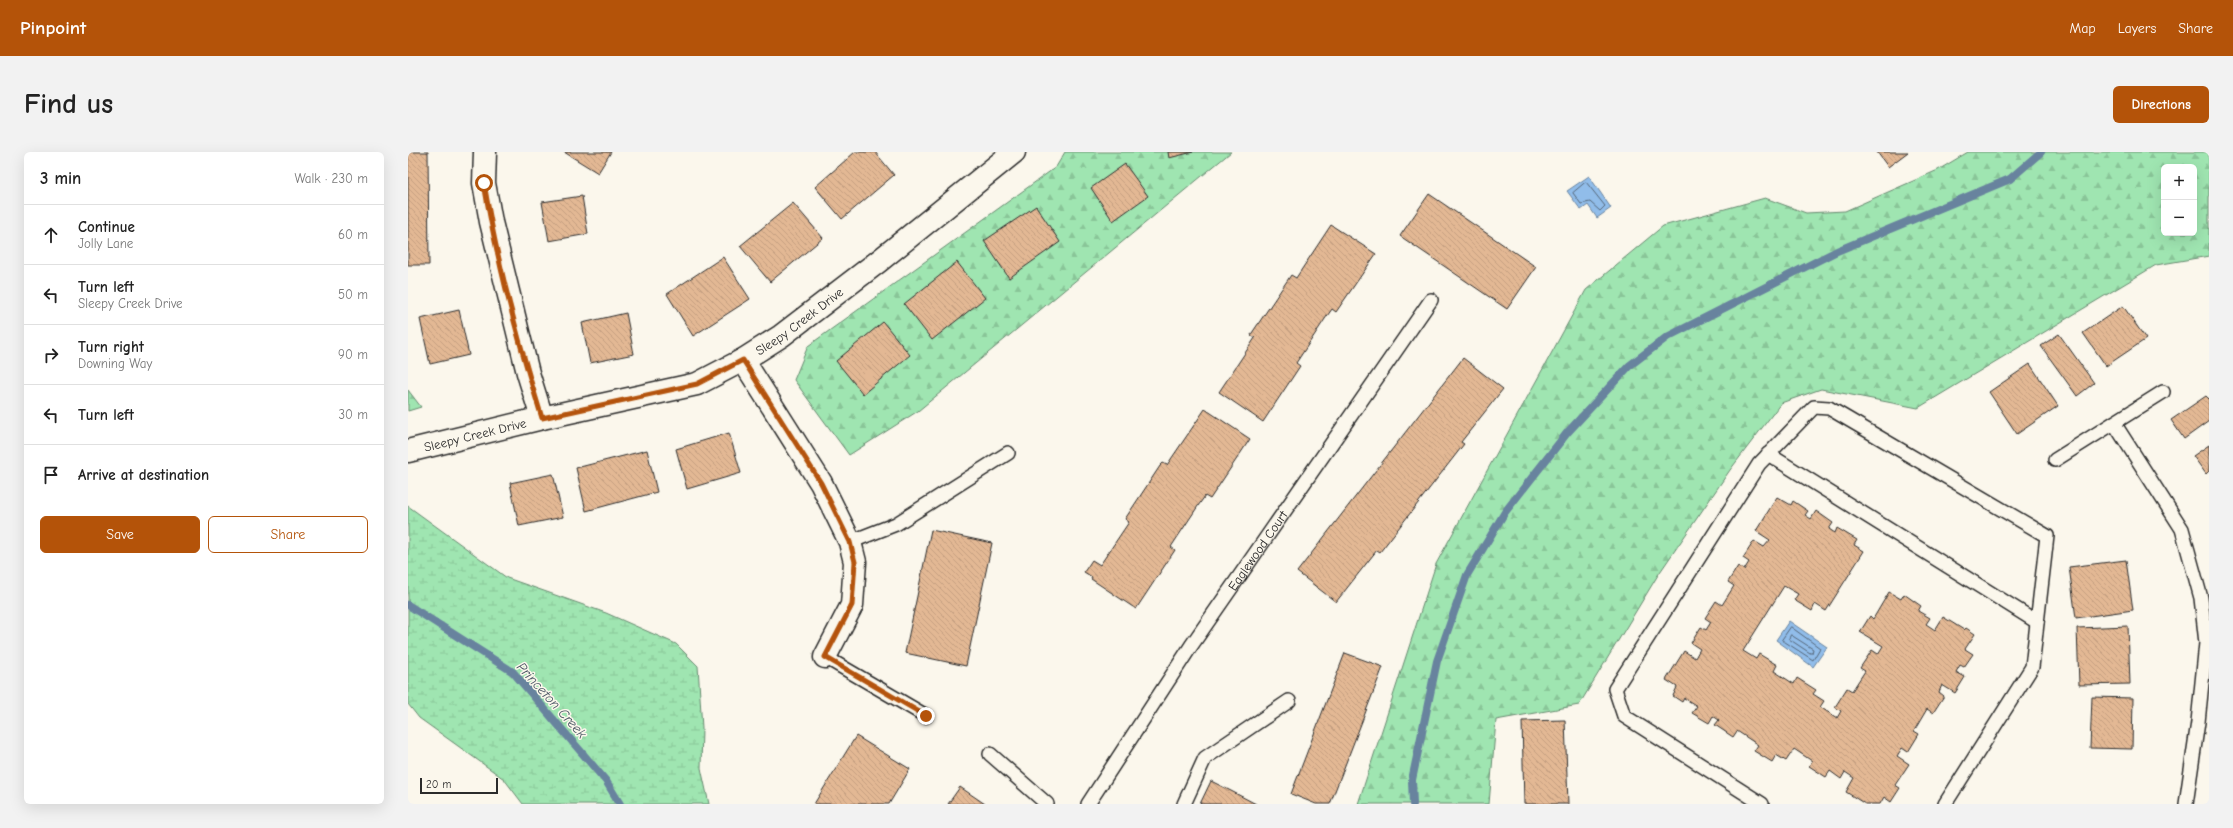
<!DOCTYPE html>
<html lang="en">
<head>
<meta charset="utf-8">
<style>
  :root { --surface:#fff; --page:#f2f2f2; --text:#222; --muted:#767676; --line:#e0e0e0; --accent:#b45309 }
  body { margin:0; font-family:"Comic Neue",sans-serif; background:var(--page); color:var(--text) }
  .controls { position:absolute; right:12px; top:12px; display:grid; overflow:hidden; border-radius:6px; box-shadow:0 4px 16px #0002 }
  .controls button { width:36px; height:36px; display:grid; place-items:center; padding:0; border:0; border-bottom:1px solid var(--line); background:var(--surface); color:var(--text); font:20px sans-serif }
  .scale { position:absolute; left:12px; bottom:10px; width:78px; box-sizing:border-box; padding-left:4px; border:2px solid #2b2b2b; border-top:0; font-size:11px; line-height:14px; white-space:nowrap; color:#2b2b2b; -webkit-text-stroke:3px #fbf7ec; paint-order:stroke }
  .stop { position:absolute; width:12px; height:12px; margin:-9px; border:3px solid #b45309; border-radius:50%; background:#fff }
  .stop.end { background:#b45309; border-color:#fff; box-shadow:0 1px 4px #0008 }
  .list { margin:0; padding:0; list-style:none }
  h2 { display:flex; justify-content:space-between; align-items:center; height:52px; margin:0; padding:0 16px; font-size:17px }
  h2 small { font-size:13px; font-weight:400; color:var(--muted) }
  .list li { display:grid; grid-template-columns:26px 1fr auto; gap:12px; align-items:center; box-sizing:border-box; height:60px; padding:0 16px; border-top:1px solid var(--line) }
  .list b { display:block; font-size:15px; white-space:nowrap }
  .list p { margin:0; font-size:13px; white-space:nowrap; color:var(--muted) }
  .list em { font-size:13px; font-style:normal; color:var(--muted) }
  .actions { display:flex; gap:8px; padding:12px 16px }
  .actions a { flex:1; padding:9px 0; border:1px solid var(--accent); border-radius:6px; text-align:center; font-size:14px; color:var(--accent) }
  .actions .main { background:var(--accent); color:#fff }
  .icon { flex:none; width:22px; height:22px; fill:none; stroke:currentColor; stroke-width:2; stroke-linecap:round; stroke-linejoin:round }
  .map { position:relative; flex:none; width:1801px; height:652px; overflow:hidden; border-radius:6px }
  header { display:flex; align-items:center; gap:24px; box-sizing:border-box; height:56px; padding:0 20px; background:var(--accent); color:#fff }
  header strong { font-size:19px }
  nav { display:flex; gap:22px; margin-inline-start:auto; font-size:14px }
  .intro { display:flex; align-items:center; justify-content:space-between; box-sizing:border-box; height:96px; padding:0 24px }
  h1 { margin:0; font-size:28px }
  .button { padding:10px 18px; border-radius:6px; background:var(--accent); color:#fff; font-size:14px; font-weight:700 }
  main { display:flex; gap:24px; padding:0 24px }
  aside { flex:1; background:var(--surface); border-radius:6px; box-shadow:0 4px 16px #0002 }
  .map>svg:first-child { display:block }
  .forest { fill:url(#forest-firs); stroke:#65886e; fill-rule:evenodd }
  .wetland { fill:url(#wetland-marsh); stroke:#65886e }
  .water { fill:#91bdea; stroke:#68839e }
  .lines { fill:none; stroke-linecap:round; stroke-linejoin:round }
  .shore { stroke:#546577; stroke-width:1 }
  .stream { stroke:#68839e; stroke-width:8 }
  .building { fill:url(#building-back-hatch); stroke:#2b2b2b }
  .service-casing { stroke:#2b2b2b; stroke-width:16 }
  .minor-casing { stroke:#2b2b2b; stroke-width:25 }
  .service { stroke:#fbf7ec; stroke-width:13 }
  .minor { stroke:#fbf7ec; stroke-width:22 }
  .route { stroke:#b45309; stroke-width:5 }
  .labels { text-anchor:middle; stroke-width:3; stroke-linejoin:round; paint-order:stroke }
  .street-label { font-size:13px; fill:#2b2b2b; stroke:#fbf7ec }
  .water-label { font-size:14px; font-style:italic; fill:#4a5764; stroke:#fbf7ec }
</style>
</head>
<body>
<header>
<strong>Pinpoint</strong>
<nav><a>Map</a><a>Layers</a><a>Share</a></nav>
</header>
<div class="intro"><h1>Find us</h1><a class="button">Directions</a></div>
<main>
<aside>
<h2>3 min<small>Walk · 230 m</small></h2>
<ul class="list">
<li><svg class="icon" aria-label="ahead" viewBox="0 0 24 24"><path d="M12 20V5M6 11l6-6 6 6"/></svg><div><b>Continue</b><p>Jolly Lane</p></div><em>60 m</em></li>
<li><svg class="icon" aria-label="left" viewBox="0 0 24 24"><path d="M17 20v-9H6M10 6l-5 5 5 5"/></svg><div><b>Turn left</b><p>Sleepy Creek Drive</p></div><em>50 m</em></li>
<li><svg class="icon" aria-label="right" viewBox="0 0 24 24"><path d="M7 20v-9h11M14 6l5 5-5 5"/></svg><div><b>Turn right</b><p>Downing Way</p></div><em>90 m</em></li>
<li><svg class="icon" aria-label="left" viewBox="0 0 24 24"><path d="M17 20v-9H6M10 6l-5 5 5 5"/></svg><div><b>Turn left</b></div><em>30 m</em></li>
<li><svg class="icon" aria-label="arrive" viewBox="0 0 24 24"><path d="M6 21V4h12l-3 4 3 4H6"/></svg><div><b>Arrive at destination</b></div></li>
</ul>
<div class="actions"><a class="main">Save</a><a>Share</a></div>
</aside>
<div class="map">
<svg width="1801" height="652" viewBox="0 0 1801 652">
  <defs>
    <pattern id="forest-firs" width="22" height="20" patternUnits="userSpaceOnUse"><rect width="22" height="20" fill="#9fe5b1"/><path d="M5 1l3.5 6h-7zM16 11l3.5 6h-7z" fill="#89c598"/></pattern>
    <pattern id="wetland-marsh" width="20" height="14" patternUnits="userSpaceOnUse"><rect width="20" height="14" fill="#9fe5b1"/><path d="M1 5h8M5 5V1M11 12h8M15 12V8" fill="none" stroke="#89c598"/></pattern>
    <pattern id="building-back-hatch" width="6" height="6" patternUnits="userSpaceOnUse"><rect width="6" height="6" fill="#e3b894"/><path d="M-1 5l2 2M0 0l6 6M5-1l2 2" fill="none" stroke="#c39e80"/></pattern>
  </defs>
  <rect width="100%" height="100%" fill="#fbf7ec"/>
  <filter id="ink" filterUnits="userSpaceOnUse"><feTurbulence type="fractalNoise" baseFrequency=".025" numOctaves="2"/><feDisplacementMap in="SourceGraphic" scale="8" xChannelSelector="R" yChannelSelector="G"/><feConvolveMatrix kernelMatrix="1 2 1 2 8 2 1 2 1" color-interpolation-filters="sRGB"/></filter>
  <g filter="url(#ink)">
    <!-- forest -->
    <path class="forest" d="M657,0H823L510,259L441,303L386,228L400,194L648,15Z
      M1560,0H1801V104L1748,113L1510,256L1413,237L1373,251L1322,318L1250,423L1171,553L1088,568L1081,652H950L1028,412L1178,138L1255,74L1357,46L1398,61L1437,59L1530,18ZM1756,15H1786V81H1756Z
      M0,238L13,255L0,259Z"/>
    <!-- wetland -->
    <path class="wetland" d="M0,354L99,426L198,461L268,492L290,514L294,576L293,616L301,652H115L96,627L11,566L0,552Z"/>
    <!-- water -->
    <path class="water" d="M1181,24L1203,56L1189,66L1180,53L1173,58L1159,39Z
      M1381,469L1419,495L1405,515L1368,488Z"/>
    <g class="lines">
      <!-- shore -->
      <path class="shore" d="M1178,30L1197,54L1192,59L1182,50L1173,52L1165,41Z
        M1383,475L1412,496L1405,508L1374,488Z
        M1383,483L1405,497L1404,501H1402L1381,487Z"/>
      <!-- stream -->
      <path class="stream" d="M0,453L105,520L198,629L212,652
        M1005,652L1004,628L1029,509L1059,423L1097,360L1159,281L1221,214L1259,185L1429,99L1602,27L1633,0"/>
    </g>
    <!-- building -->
    <path class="building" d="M0,0H20L21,113H0Z
      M156,0H203L190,21Z
      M447,0H467L486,23L434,67L407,35Z
      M760,0H785L761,6Z
      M1469,0H1500L1480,15Z
      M717,12L740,44L705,69L683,36Z
      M1021,42L1128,115L1099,157L992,84Z
      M174,44L180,82L141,89L134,50Z
      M385,51L415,86L362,130L332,94Z
      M628,54L652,90L601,126L576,89Z
      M923,73L968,102L928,160L924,157L917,167L888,211L892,214L855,270L811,240L847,186L843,183L844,181L883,123L888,126Z
      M315,105L342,147L285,184L259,142Z
      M549,110L577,146L524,188L496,152Z
      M1715,154L1738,187L1698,214L1675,181Z
      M51,158L61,203L22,212L12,167Z
      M218,161L226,202L182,211L174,171Z
      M475,170L502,203L455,242L428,209Z
      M1651,182L1686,231L1669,244L1633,194Z
      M1055,206L1095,237L1053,290L1056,292L972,400L969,398L928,450L889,420Z
      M1622,212L1650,254L1609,282L1581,240Z
      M1798,244L1801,247V269L1776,287L1763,268Z
      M797,257L842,287L802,347L797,344L790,354L763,395L767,398L728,457L683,427L684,425L676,420L684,408L692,413L721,370L717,367L752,314L755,311L759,313Z
      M321,281L333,321L279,337L268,297Z
      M1801,293V319L1798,322L1785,304Z
      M239,298L249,340L178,359L168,316Z
      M145,322L155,365L111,374L102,331Z
      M1369,345L1383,353L1385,349L1400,359L1397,363L1403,367L1408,359L1425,371L1421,377L1427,381L1429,376L1449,388L1446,393L1456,399L1418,459L1407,452L1404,459L1386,448L1390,442L1376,434L1335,499L1348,507L1351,502L1369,513L1366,519L1386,532L1389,526L1408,538L1405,542L1416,549L1412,555L1429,566L1433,559L1427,555L1439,536L1444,539L1457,519L1452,516L1464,498L1470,502L1475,494L1452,480L1462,464L1465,467L1481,440L1493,447L1496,442L1513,454L1510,459L1522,466L1518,472L1527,478L1535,465L1556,478L1558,476L1567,482L1557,497L1565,502L1556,515L1552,513L1548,520L1557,525L1549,538L1547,541L1534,533L1531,540L1536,544L1525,561L1519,557L1506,579L1511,582L1500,600L1494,596L1489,604L1501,612L1487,633L1492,636L1483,650L1476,645L1472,652H1457L1438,640L1446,626L1437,620L1433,627L1422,619L1418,625L1401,614L1404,609L1386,597L1378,609L1368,603L1364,610L1346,599L1350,593L1329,579L1325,585L1307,573L1311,568L1305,564L1301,571L1284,561L1289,554L1276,546L1274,550L1265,544L1269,535L1258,528L1276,499L1287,506L1292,497L1283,491L1293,475L1298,478L1303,470L1297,466L1308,449L1314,453L1326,434L1320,430L1330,414L1336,418L1341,410L1335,406L1346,389L1356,395L1362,388L1348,379Z
      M523,378L584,391L558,514L497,501Z
      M1718,408L1725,458L1668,466L1661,415Z
      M1720,474L1722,532L1671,533L1669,476Z
      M937,501L975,515L922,652H908L883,642Z
      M1684,545L1725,546L1724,597L1682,596Z
      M1157,568L1160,652H1116L1114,569Z
      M448,584L502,617L481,652H406Z
      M803,629L823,639L848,652H792Z
      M552,635L577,652H540Z"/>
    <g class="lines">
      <defs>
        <g id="service">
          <path d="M1706,271L1774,377L1793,446L1798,491L1790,570L1778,652"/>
          <path d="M1360,302L1629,470"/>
          <path d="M1647,308L1755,240"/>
          <path d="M442,390L488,372L600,301"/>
          <path d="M417,505L518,564"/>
          <path d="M582,602L639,652"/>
          <path id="s1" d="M680,652L783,494L1023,148"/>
          <path d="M776,652L797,606L881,549"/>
          <path d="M1354,652L1216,564L1207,537L1351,312L1406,255L1421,256L1639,384L1624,515L1537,652"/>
        </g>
        <g id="minor">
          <path d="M77,0L76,31L83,70L120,221L134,266"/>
          <path d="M335,208L413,331L442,390L447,410L444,453L417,505"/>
          <path id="s2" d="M0,299L134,266L289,232L335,208L373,184L471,109L606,0"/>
        </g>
      </defs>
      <!-- service casing -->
      <use href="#service" class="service-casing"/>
      <!-- minor casing -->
      <use href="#minor" class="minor-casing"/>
      <!-- service -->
      <use href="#service" class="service"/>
      <!-- minor -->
      <use href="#minor" class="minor"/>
    </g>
  </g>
  <g class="lines" filter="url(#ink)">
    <!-- route -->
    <path class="route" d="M76,31C89,110 110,189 134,266L289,232L335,208L413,331L442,390L447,410L444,453L417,505L518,564"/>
  </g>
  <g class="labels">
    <!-- street labels -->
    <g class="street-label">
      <text dy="5" stroke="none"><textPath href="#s2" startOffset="417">Sleepy Creek Drive</textPath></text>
      <text dy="5" stroke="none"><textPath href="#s2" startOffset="69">Sleepy Creek Drive</textPath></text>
      <text dy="5" stroke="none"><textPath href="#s1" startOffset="305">Eaglewood Court</textPath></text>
    </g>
    <!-- water labels -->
    <g class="water-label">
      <text transform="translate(144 548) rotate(48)" y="5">Princeton Creek</text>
    </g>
  </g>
</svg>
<div class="controls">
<button>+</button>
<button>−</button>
</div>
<div class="scale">20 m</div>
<div class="stop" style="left:76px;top:31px"></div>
<div class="stop end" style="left:518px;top:564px"></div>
</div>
</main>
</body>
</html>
